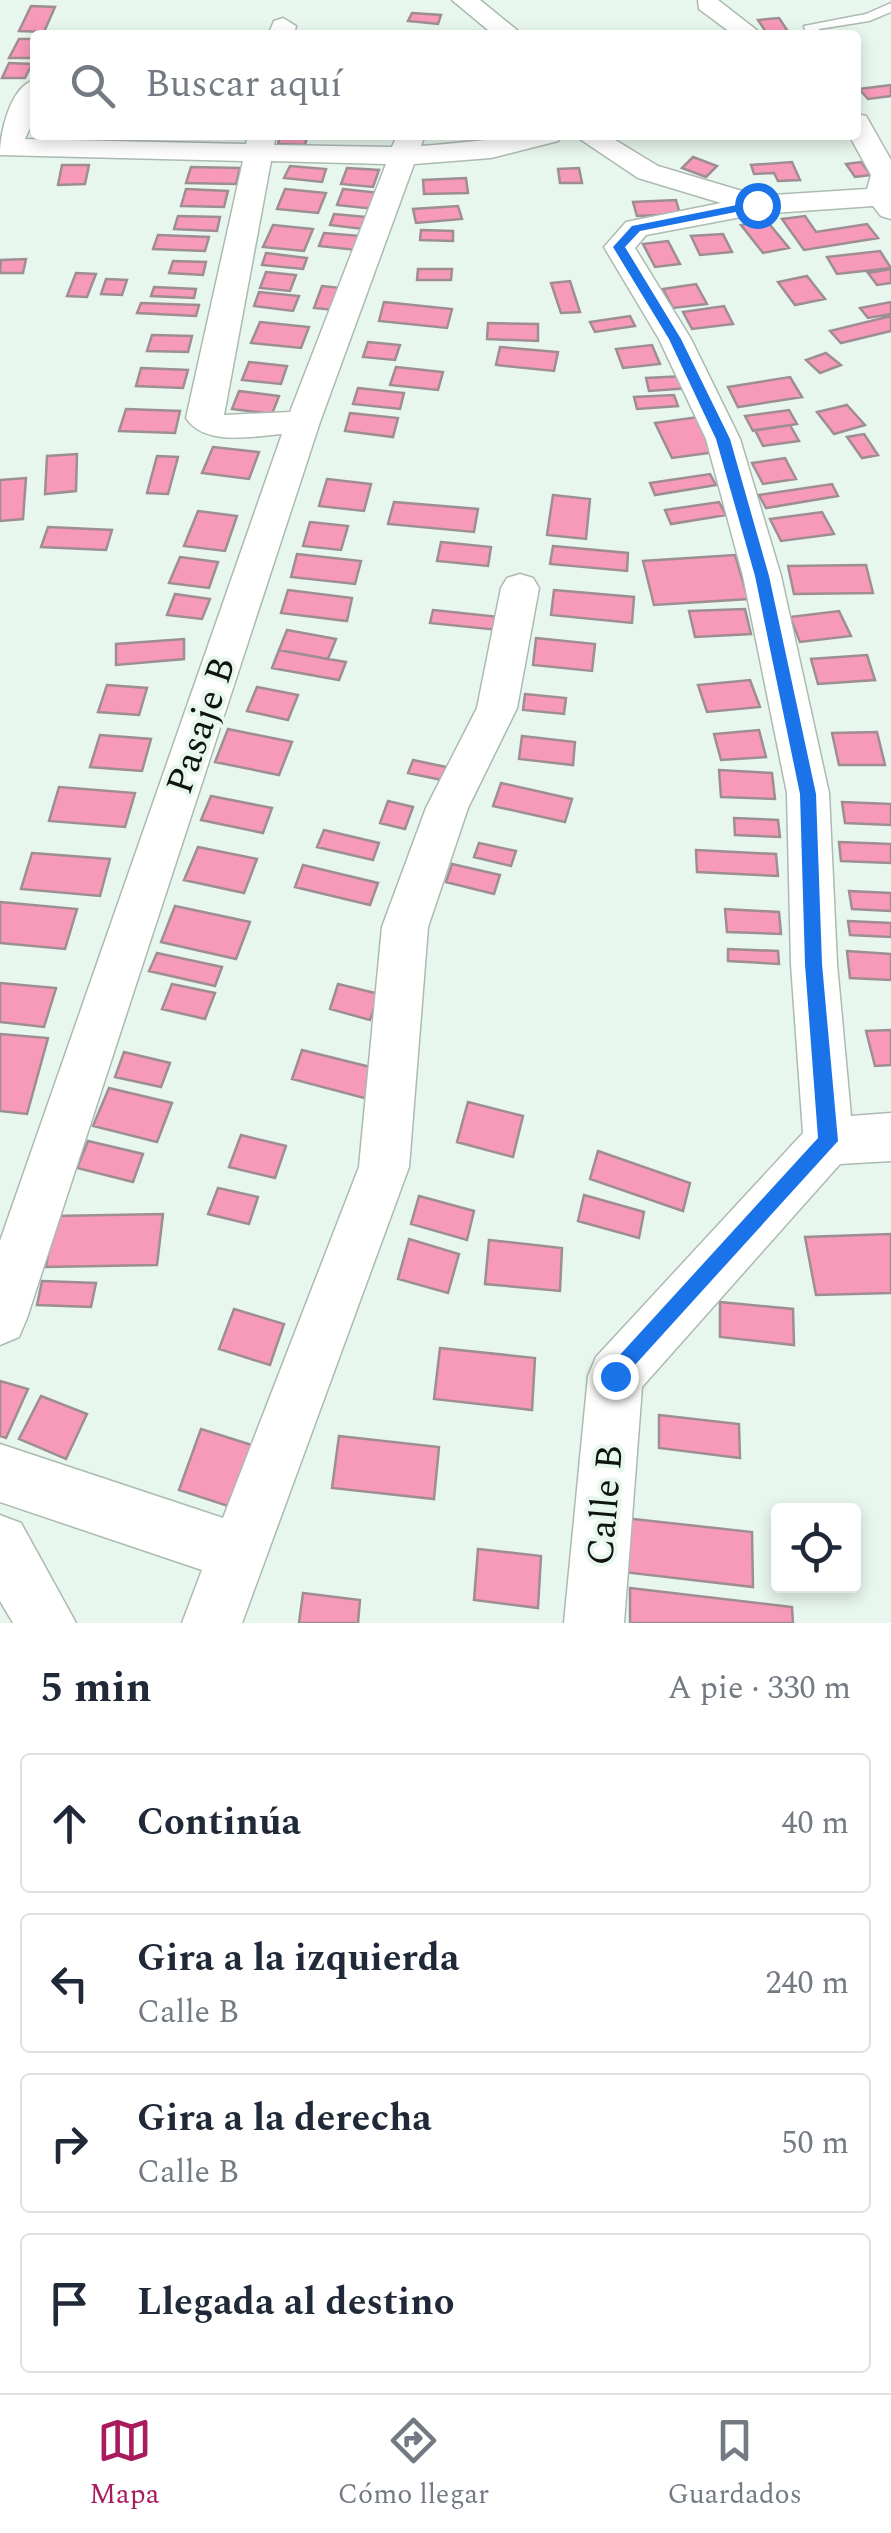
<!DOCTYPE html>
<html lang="es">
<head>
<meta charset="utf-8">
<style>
  :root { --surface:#fff; --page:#f2f2f3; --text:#1f2937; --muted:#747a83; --line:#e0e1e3; --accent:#a81c5e }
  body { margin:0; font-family:Spectral,serif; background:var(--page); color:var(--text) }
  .controls { position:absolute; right:30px; bottom:30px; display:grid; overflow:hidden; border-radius:10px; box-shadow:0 5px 15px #0003 }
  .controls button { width:90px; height:90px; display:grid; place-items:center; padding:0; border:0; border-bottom:2px solid var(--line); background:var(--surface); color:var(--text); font:50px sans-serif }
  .stop { position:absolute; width:30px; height:30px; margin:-22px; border:8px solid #1a73e8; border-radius:50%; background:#fff }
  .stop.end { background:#1a73e8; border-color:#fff; box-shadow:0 2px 10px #0008 }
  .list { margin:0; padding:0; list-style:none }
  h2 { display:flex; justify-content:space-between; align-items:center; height:130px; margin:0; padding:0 40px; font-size:42px }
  h2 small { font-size:32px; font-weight:400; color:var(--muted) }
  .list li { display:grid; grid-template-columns:65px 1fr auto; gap:30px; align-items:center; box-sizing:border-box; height:140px; margin:0 20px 20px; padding:0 20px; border:2px solid var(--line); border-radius:10px }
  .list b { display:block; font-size:38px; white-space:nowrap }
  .list p { margin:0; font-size:32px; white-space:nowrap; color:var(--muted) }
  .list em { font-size:32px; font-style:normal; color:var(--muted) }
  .icon { flex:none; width:55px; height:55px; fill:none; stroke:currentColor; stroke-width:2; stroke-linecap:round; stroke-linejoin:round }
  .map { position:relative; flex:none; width:891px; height:1623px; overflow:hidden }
  .search { position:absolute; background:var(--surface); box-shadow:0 5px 15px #0003; left:30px; right:30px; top:30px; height:110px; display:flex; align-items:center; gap:25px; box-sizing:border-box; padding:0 35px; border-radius:10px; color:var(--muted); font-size:38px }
  .sheet { height:770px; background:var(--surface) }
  nav { display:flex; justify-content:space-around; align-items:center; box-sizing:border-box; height:140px; border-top:2px solid var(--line); background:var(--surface); font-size:28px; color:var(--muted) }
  nav a { display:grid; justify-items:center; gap:5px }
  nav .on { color:var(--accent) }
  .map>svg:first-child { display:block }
  .building { fill:#f799b8; stroke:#9e8e93; stroke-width:2.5 }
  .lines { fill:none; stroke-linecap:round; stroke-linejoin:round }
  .lane-casing { stroke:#acbab1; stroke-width:3 }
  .street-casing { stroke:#acbab1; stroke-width:3 }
  .lane { fill:#fff; fill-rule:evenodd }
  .street { fill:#fff; fill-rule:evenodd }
  .route { fill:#1a73e8 }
  .labels { text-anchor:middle; stroke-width:8; stroke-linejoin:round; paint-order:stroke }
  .street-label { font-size:38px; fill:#0f1411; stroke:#e8f7ed }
</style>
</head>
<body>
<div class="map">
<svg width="891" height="1623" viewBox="0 0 891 1623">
  <rect width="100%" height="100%" fill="#e8f7ed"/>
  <!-- building -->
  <path class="building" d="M31,6L55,7L44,32L19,31Z
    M412,13L441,15L438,24L408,21Z
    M779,18L789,33L768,35L758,20Z
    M19,39H35L32,58H9Z
    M9,63L32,64L25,78H2Z
    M891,85V96L868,99L859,89Z
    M280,136L307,137L305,145L278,144Z
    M693,157L717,166L706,177L682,168Z
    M792,162L800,180L778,181L774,173L754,174L751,165Z
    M861,162L871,175L855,177L846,164Z
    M62,165H89L85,184L58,185Z
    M290,166L326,169L322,182L284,178Z
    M191,167L240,168L236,184L186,183Z
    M347,168L379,170L373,187L341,184Z
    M579,168L582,183H560L558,169Z
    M466,178L468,193L424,194L423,180Z
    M186,189L228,191L224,207L181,206Z
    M285,189L326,193L318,213L277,209Z
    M343,189L380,193L374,209L337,205Z
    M676,200L680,214L637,216L633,202Z
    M458,206L462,219L416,223L413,209Z
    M334,214L367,217L363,229L330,225Z
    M178,216L220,217L217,231L174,229Z
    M805,216L816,232L867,224L878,238L804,250L782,219Z
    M766,220L789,248L763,253L741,225Z
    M273,225L313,229L304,251L263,247Z
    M421,230L453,231V241L420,240Z
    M324,233L361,236L356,250L319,246Z
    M723,234L732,252L700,255L691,236Z
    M158,235L209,237L205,251L153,249Z
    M668,241L680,264L655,267L643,244Z
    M880,251L891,268L837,274L827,257Z
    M266,253L307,258L303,269L262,265Z
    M26,259L23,273H0L1,260Z
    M173,261L206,262L203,275L169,273Z
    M418,269H452L451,280H417Z
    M891,269V283L877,285L868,273Z
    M266,272L296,275L290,291L260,288Z
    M76,273L96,274L87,297L67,296Z
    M807,276L825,299L795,305L778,282Z
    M106,279L127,280L122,295L101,294Z
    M570,281L580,312L561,313L551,283Z
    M696,284L707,304L673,308L663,289Z
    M322,286L341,288L334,310L314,308Z
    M154,287L196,289L194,298L151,296Z
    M259,292L299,296L293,311L254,306Z
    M384,302L452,309L447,328L379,321Z
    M891,302V314L868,318L860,308Z
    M141,303L199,305L196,316L137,313Z
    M724,306L733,324L692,329L683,312Z
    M630,316L635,326L595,332L590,322Z
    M891,316V331L841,343L830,331Z
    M260,322L309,327L301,348L251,343Z
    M488,323L538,324V341L487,339Z
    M152,335L192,336L188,352L147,351Z
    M368,342L400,345L395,360L363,357Z
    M652,345L660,364L623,368L616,349Z
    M500,347L558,352L554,371L496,365Z
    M826,353L841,365L820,373L806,360Z
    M249,362L287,366L281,384L242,380Z
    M396,367L443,372L438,390L390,385Z
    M141,368L188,370L183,388L136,386Z
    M686,376L690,388L649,391L646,378Z
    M790,377L802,397L738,407L728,387Z
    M358,388L404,393L400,409L353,404Z
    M239,391L279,396L272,414L232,409Z
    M674,395L678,406L637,409L634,397Z
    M847,405L865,425L834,434L817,412Z
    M126,409L180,411L175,433L119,431Z
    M789,410L797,424L753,431L745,416Z
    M350,413L398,418L393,437L345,431Z
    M698,417L716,452L672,458L655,423Z
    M790,425L799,441L763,446L755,430Z
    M864,434L878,455L862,458L847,437Z
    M213,447L259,452L249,479L202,473Z
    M77,454L76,491L45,494L47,456Z
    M157,456L178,457L168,494L147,493Z
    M785,458L796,479L763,484L752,463Z
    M710,474L716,485L655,495L650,483Z
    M26,478L23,519L0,521V480Z
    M327,479L371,484L364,511L319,506Z
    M832,484L838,496L766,508L759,495Z
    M553,495L590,499L586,539L547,535Z
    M394,502L478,509L474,532L388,524Z
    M719,502L726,515L671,524L665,510Z
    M198,511L237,516L225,551L184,546Z
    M822,512L834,534L781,541L770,519Z
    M310,522L348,526L341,550L303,546Z
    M48,527L112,530L106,550L41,547Z
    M441,542L491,547L488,566L437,561Z
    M553,546L628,553L627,571L550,564Z
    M297,554L361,561L355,584L291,577Z
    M735,555L748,599L654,605L643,561Z
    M180,557L218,562L209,588L169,583Z
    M866,565L873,593L794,594L788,566Z
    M288,590L352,598L347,621L281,613Z
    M554,590L634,597L632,623L551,615Z
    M175,594L210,599L202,619L167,615Z
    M745,609L751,634L695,637L689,611Z
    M433,610L500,617L498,630L430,623Z
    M839,611L851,636L800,642L790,617Z
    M287,630L336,639L328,659L279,650Z
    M536,638L595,644L592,671L533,665Z
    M184,639V659L116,665V644Z
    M279,650L328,659L346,662L339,680L272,668Z
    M867,655L875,680L818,684L811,659Z
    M750,680L760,707L707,712L698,685Z
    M107,685L147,688L139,715L98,712Z
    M257,687L298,695L288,720L247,711Z
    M525,694L566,698L564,714L523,710Z
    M228,729L292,742L279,775L215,762Z
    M759,730L766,757L721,760L714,734Z
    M877,732L885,765H839L832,733Z
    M100,735L151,739L142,771L90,767Z
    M522,736L575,742L573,765L519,759Z
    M413,760L446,767L442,780L408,773Z
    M719,770L772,773L775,799L721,797Z
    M501,783L572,799L565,822L493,806Z
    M59,787L135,793L125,827L49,821Z
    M211,796L272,808L263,833L201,820Z
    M388,801L413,807L405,829L380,823Z
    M842,802L891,804V825L845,823Z
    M734,818L778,820L780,837L735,835Z
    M324,830L379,843L373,860L317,847Z
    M839,842L891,844V863L841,861Z
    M479,843L516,851L511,866L474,857Z
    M198,847L257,859L244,893L184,880Z
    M696,850L776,854L778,876L697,872Z
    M32,853L110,859L100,896L21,889Z
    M452,864L500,875L494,894L446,882Z
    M303,865L378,883L370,905L295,887Z
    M849,891L891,893V911L852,909Z
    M0,902L77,909L65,949L0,943Z
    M175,906L250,922L236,959L161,942Z
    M725,909L779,912L781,934L727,932Z
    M848,921L891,923V937L850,935Z
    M728,949L778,951L779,964L728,961Z
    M847,951L891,954V980L850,978Z
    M157,953L222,967L215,986L149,971Z
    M0,983L56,988L44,1027L0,1022Z
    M172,984L215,993L205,1019L162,1009Z
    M338,984L379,994L370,1020L330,1009Z
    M891,1030V1065L875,1066L866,1031Z
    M0,1034L48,1038L27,1114L0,1111Z
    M302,1050L378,1069L368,1099L292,1079Z
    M124,1052L170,1063L161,1087L115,1077Z
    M109,1088L172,1103L157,1142L93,1126Z
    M468,1102L523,1116L513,1157L457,1142Z
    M241,1135L286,1146L275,1178L229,1167Z
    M88,1141L143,1154L133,1182L77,1168Z
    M598,1151L690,1183L683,1211L590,1179Z
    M218,1188L258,1197L249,1224L208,1214Z
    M584,1195L644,1212L639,1238L578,1221Z
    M419,1196L474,1211L467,1240L411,1224Z
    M163,1214L157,1265L46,1267L54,1216Z
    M891,1234V1293L816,1295L805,1237Z
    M409,1239L459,1254L448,1293L398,1279Z
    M489,1240L562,1248L560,1291L485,1284Z
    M42,1281L96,1283L91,1307L37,1305Z
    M720,1302L793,1309L794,1345L720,1337Z
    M234,1309L284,1324L270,1365L219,1349Z
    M440,1348L535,1358L532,1410L434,1399Z
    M0,1381L28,1389L6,1438L0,1436Z
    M41,1396L87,1414L66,1459L19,1439Z
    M659,1415L739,1424L740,1458L659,1448Z
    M201,1429L255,1446L234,1508L179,1490Z
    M339,1436L439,1447L434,1499L332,1488Z
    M624,1518L752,1532L753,1587L623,1572Z
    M478,1549L541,1556L538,1608L474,1600Z
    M630,1588L792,1607L793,1623H630Z
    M303,1593L360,1600L358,1623H299Z"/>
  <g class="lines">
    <defs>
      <path id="lane" d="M891,3V12L869,21L819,29L821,35H807L804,26L866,14Z"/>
      <path id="street" d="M452,0H480L523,35H494Z
        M698,0H718L763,35H734L699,9Z
        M283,18L296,26L294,35H268L274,21Z
        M35,80V117L25,139L246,144L248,135H276L274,145L392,147L397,135H425L421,146C468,143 514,135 562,135L558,141L491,158L414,164L320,422L27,1318L19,1337L0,1345V1241L282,434C253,436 205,447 186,418L243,161L0,155C0,133 10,86 35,80ZM271,161L386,164L290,412L224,415Z
        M856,114L866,116L891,160V219L881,216L873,206L757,214L646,235L635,248L691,339L740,439L781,576L829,793L837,964L851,1116L891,1113V1161L840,1164L642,1387L624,1623H564L588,1376L596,1357L803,1133L791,964L787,793L743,576L706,439L659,339L604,247L626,222L721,203L638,178L574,135H607L658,166L759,196L867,189L871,175L849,135H856Z
        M520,574L533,578L539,588L517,708L468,808L428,927L409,1167L242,1623H182L202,1570L0,1502V1444L223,1518L359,1167L382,927L426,808L477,708L501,588L507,578Z
        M0,1515L21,1523L76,1623H13L0,1601Z"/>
    </defs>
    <!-- lane casing -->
    <use href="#lane" class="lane-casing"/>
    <!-- street casing -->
    <use href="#street" class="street-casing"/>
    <!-- lane -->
    <use href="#lane" class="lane"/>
    <!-- street -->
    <use href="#street" class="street"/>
  </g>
  <!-- route -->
  <path class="route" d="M757,201L761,207L640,231L625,247L681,339L730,439L769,576L816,794L822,964L838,1141L615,1387L604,1376L607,1369L818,1138L805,964L800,794L755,576L716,439L669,339L613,247L632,226Z"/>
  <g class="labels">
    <!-- street labels -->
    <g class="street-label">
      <text transform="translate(200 725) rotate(-71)" y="13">Pasaje B</text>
      <text transform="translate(604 1505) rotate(-85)" y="13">Calle B</text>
    </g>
  </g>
</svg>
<div class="controls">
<button><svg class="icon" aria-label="locate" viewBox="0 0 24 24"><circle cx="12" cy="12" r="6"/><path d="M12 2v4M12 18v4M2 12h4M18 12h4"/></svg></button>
</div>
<div class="stop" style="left:757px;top:205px"></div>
<div class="stop end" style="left:615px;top:1376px"></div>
<div class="search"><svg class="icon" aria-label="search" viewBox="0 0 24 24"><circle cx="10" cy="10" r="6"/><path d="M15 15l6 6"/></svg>Buscar aquí</div>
</div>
<section class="sheet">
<h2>5 min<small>A pie · 330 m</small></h2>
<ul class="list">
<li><svg class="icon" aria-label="ahead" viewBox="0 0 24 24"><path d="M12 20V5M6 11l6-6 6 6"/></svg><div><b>Continúa</b></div><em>40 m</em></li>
<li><svg class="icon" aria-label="left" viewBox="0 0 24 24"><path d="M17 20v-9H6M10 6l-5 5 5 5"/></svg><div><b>Gira a la izquierda</b><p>Calle B</p></div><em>240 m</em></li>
<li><svg class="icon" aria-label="right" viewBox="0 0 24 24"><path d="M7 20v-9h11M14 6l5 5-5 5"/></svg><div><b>Gira a la derecha</b><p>Calle B</p></div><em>50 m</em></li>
<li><svg class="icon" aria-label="arrive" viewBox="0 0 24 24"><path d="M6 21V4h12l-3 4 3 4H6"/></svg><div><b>Llegada al destino</b></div></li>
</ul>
</section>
<nav>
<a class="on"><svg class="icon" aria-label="map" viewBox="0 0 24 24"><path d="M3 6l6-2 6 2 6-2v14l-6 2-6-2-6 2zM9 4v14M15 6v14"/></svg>Mapa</a>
<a><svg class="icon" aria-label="directions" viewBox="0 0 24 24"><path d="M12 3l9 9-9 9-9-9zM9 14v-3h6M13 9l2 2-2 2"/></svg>Cómo llegar</a>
<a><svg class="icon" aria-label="saved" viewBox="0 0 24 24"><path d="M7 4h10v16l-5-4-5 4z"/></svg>Guardados</a>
</nav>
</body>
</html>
